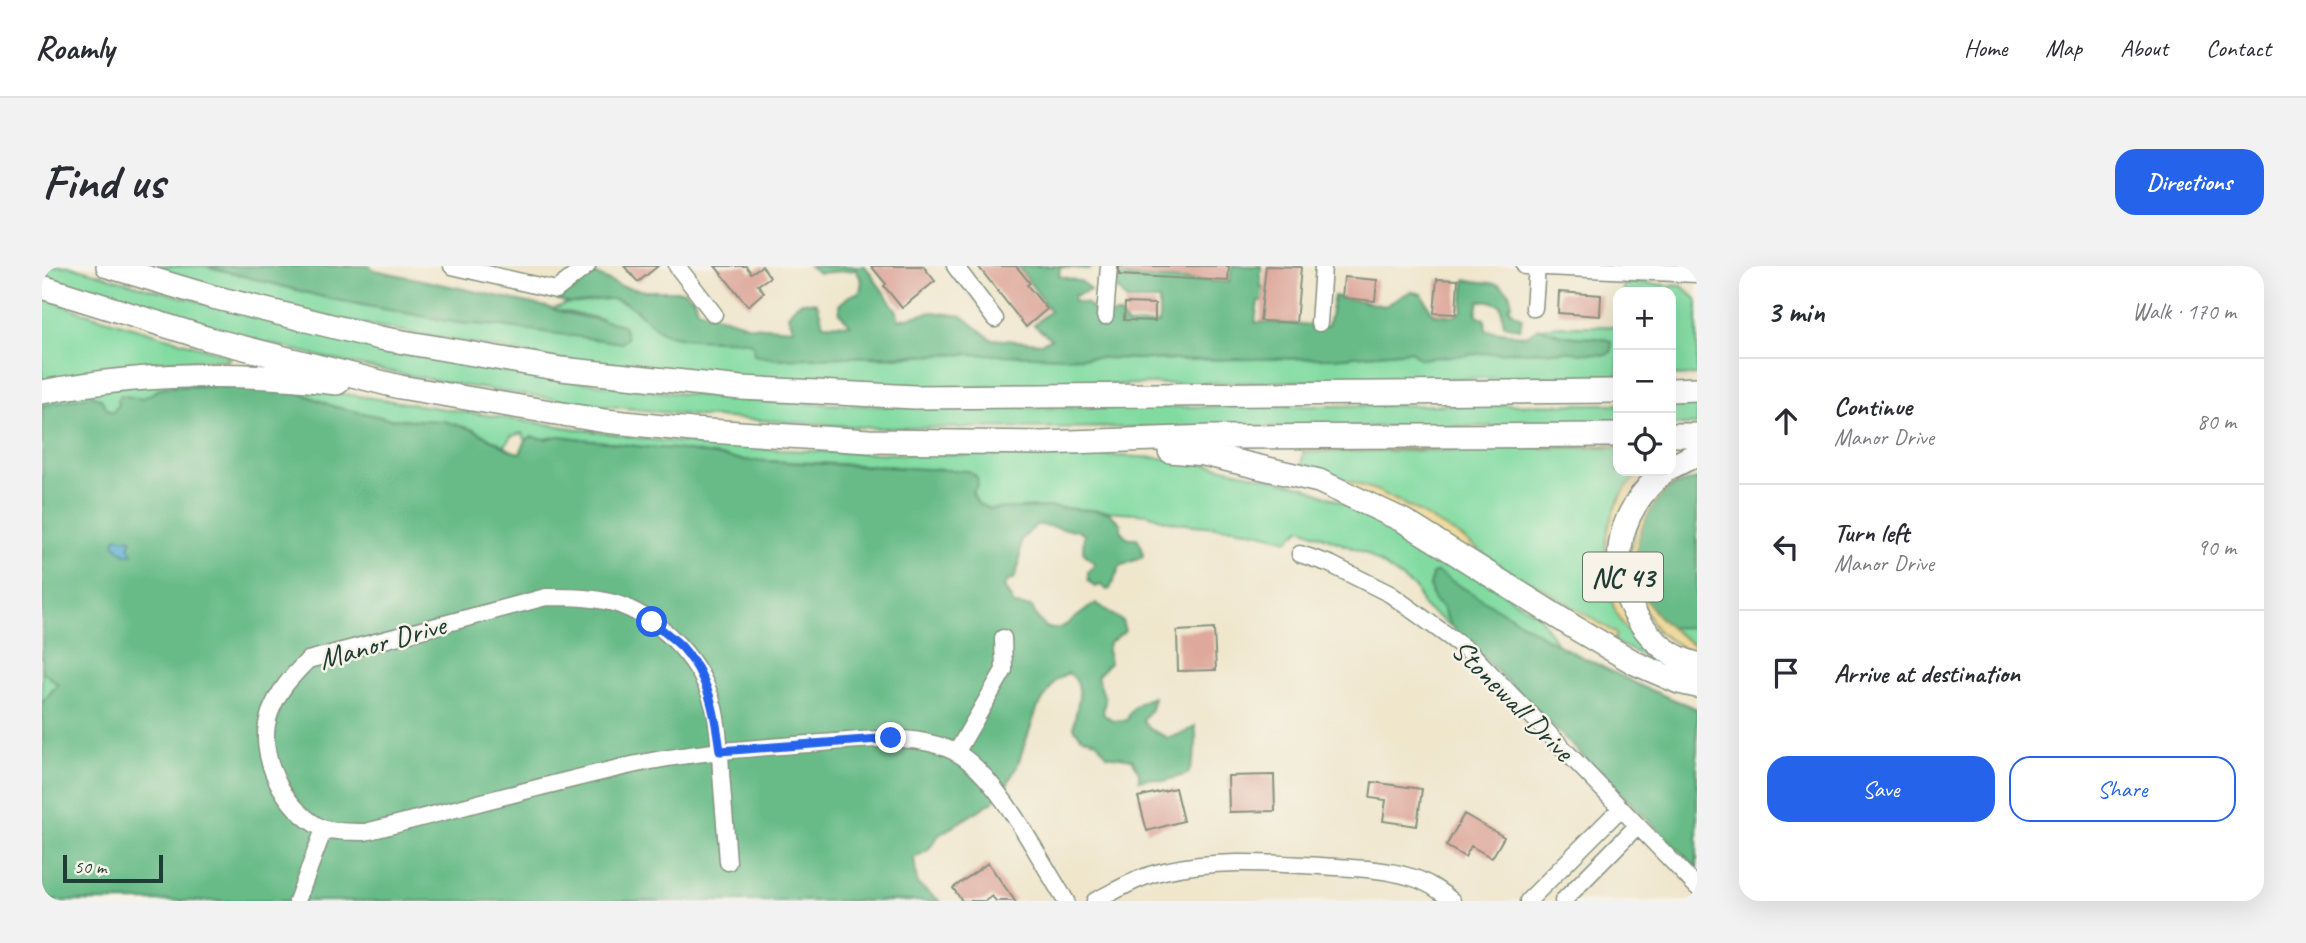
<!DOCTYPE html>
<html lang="en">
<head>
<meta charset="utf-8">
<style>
  :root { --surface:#fff; --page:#f2f2f3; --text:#2b2b33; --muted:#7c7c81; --line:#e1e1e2; --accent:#2563eb }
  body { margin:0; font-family:Caveat,sans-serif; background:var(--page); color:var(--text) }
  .controls { position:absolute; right:21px; top:21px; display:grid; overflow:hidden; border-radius:14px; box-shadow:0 7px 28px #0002 }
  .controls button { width:63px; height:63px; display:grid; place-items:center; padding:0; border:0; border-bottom:2px solid var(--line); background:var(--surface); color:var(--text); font:35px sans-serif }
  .scale { position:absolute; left:21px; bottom:18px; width:100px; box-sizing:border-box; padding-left:7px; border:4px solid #1f3d34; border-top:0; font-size:19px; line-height:24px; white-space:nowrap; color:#1f3d34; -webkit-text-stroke:5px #f7f3e8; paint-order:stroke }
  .stop { position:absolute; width:21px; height:21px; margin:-16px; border:5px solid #2563eb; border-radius:50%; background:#fff }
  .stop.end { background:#2563eb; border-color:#fff; box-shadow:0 2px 7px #0008 }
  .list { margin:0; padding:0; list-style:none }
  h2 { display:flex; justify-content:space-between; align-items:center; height:91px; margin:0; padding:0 28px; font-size:30px }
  h2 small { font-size:23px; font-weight:400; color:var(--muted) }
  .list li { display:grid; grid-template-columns:46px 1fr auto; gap:21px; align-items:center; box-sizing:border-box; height:126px; padding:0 28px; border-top:2px solid var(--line) }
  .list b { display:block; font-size:26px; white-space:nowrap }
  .list p { margin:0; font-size:23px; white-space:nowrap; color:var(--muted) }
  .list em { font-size:23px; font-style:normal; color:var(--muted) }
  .actions { display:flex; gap:14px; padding:21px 28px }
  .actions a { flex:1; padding:16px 0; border:2px solid var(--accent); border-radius:21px; text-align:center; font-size:24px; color:var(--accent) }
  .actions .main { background:var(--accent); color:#fff }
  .icon { flex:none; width:38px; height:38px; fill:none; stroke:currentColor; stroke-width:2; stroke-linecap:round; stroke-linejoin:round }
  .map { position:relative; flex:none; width:1655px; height:635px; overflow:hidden; border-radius:21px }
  header { display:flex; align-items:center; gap:42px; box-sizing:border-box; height:98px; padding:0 35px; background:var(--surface); border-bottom:2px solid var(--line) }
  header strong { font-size:33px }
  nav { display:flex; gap:38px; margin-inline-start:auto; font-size:24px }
  .intro { display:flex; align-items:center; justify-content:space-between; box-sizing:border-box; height:168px; padding:0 42px }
  h1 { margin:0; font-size:49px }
  .button { padding:18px 32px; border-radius:21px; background:var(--accent); color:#fff; font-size:24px; font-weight:700 }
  main { display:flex; gap:42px; padding:0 42px }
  aside { flex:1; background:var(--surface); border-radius:21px; box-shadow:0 7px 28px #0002 }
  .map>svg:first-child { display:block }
  .green { fill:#81dba1; stroke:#508c6a; stroke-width:2 }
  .forest { fill:#68bb87; stroke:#447c5e; stroke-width:2 }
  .sand { fill:#eeda9e; stroke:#868c69; stroke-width:2 }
  .water { fill:#5aafd6; stroke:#3c7685; stroke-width:2 }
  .building { fill:#dea99c }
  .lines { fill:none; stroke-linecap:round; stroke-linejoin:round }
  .minor-casing { stroke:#879280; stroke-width:19 }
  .highway-casing { stroke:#879280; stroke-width:26 }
  .minor { stroke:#fff; stroke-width:16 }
  .highway { stroke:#fff; stroke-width:23 }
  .route { stroke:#2563eb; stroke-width:9 }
  .labels { text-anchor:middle; stroke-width:5; stroke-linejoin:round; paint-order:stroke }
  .shield { fill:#f7f3e8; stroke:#60746a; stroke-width:2 }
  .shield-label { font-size:28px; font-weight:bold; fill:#1f3d34 }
  .street-label { font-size:30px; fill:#1f3d34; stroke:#f7f3e8 }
</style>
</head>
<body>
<header>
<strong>Roamly</strong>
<nav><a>Home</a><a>Map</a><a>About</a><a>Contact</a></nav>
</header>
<div class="intro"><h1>Find us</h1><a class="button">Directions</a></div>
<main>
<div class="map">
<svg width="1655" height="635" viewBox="0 0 1655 635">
  <rect width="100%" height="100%" fill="#f7f3e8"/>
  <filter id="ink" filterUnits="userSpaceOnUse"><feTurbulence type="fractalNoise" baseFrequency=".0143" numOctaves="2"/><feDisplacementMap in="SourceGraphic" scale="14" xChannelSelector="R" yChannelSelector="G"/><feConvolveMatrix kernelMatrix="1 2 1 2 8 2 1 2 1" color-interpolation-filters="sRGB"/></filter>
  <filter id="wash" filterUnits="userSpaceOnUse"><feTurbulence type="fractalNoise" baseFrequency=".00686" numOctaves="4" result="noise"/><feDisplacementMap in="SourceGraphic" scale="28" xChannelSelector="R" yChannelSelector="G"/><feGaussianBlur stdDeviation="1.57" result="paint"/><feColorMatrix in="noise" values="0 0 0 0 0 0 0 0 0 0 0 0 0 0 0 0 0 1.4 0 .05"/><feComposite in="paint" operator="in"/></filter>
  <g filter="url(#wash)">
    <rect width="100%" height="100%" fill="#efe6cc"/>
    <!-- green -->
    <path class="green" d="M0,0H29L101,21L354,86L459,105L600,124L726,136L837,140L989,142L1576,138V160L833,162L657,150L546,138L417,119L305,97L182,66L0,9Z
      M96,0H163L289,33L416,57L459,60L561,53L510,43L524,38L569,32L592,41L619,66L632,70L704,75L711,78L837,92L921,88L1137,94L1290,92L1369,85L1405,90L1419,87L1529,85L1564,89L1569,76C1552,68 1534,74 1518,69C1510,66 1504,63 1496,62C1522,58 1550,61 1576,60V110L861,122L769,119L508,92L294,53Z
      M1581,16L1640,20L1655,34V109L1629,110V26H1582Z
      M0,31L36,45L188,90L186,94L123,95L58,101L28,114L0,120Z
      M113,116L289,126L610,174L741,184L858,188L1073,190L1119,192L1173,200L1263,221L1355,260L1497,350L1516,379L1465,348L1388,321L1392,335L1400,341L1409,360L1382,341L1373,322L1324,287L1259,262L1246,274C1230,270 1214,265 1198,263C1167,259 1135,261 1106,248L1010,241L948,243L936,238L930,226L870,203L848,200L702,194L633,183L602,181L517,170L504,173L489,171L484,174L480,167L469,170L463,180L432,164L348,153L293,141L261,128L108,129C95,136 81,132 71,146L66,145L59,133L50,129L0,140V131Z
      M1629,138H1655V159H1629Z
      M1481,180L1576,182V205H1600L1577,233L1608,382L1650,406L1648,412L1564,372L1491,317L1469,308L1419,271L1371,243L1336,225L1280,206L1260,204L1261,186L1433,184Z
      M1647,360L1655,362V381L1627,361Z
      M0,405L16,418L0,437Z"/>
    <!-- forest -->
    <path class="forest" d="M163,0H327L333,4L505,41C530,51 556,52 581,59L585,72L580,77L459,60L416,57L289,33Z
      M767,0H823L855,45L856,54L891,46L920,50L949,73L999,77L1009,73L992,59L1008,45L976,0H1051L1048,3L1018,1L1017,10L1040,16L1048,24L1032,30V35L1045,38L1057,50L1077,48L1086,59L1117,58V34H1085L1075,23L1076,0H1085L1087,11L1187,16L1190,0H1219V21L1249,26L1248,32L1216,36L1213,56L1286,60L1292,30L1343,40L1369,25L1380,28L1391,48L1413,50L1420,45L1423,14L1457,18L1467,26L1470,38L1466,41L1472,47L1480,52L1478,63L1462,59L1459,39L1448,35H1437L1434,48L1443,54L1444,64L1485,70L1496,62C1504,63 1510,66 1517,68C1534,74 1552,69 1569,75L1570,85L1564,89C1502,81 1440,87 1378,93L1369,85L1290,92L1137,94L921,88L734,93L712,89L711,78L704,75C681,73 642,76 622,67C603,58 592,33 568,33C549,32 533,43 515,33L552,8L578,20L604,25H642L652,33L655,43L708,60L752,63L746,50C753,36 760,34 775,37L781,58L808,59L798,47L797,39L807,30L818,26L820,15L814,4L777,7Z
      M168,120L234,122L261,128L293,141L348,153L402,155L432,164L470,185L478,187L484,174L489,171L504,173L517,170L602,181L633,183L702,194L927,205L935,211L936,219L930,226L936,238L948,243L1010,241L1066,246L1079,258V265L1085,272H1095L1100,282L1101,291L1078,300L1068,323L1065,324L1059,319L1053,321L1046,314V306L1053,298L1041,286L1042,268L1034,263C1024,266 1009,258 994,259L979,274L977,299L972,313L967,314L962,321L972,339L990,341C1008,385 1029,352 1054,337L1080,355L1083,365L1067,377L1065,384L1068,397L1055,410L1063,433L1061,448L1071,455L1085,454C1090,440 1098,435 1112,431L1109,443L1101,454L1108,463L1126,472L1142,467L1153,460C1156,478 1153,491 1146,508L1122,515L1109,512L1097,514V506L1090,493L1065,489L1054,475L1040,471L1032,462C1032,443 1047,419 1026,407L1014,414L995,443L975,500L961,526L950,536L897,569L886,584L872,592L875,618L898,635H0V437L16,418L0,405V140L50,129L59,133L66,144L71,146L76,139L75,134L79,129L100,133L121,121Z
      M1655,213V362L1627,361C1619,353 1611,346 1605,336C1584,301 1593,245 1629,222C1637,218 1646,215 1655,213Z
      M1395,306L1516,379L1601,421L1655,443V602L1409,360L1400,341L1392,335L1388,321L1390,308Z"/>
    <!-- sand -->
    <path class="sand" d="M186,94L184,98L28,114L32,108L58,101L123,95Z
      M1576,179V182C1471,180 1366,185 1261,186L1260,183Z
      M1655,196V206C1604,223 1577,291 1606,337C1618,356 1637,369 1655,381V391L1616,366L1593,328L1587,288L1599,246L1623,215Z
      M1274,204L1336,225L1371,243L1419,271L1469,308L1491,317L1574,367L1573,374Z
      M1600,205H1613L1575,267L1608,382L1602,385C1591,373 1581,361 1574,346C1554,302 1561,237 1600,205Z"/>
    <!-- water -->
    <path class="water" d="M74,271L90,273L87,281L91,288H83L72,278Z"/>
    <g id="blocks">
      <!-- building -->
      <path class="building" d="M582,0H616L596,16Z
        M673,0H704L709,7L720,0L728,11L716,19L722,26L706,40Z
        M829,0H881L893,15L860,42L842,20L844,18Z
        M936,0H974L988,17L985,19L1005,43L984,61Z
        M1077,0H1187L1186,15L1077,9Z
        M1224,0L1259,1L1254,57L1218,55Z
        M1302,11L1335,14L1333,35L1300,32Z
        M1395,13L1416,14L1414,48L1392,47Z
        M1517,26L1559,29L1558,50L1516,47Z
        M1083,37L1113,38V55L1082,54Z
        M1172,363L1174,404L1136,405L1135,365Z
        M1232,509L1233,545L1187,546L1186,510Z
        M1330,516L1380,523L1375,560L1341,555L1344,534L1328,532Z
        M1133,522L1141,555L1105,565L1096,531Z
        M1422,548L1462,571L1450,592L1429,580L1423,591L1404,580Z
        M946,597L973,635H954L950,630L943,635H920L911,622Z"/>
    </g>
  </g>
  <g filter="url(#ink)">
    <use href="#blocks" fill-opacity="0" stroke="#879280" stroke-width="2"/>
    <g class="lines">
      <defs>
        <path id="minor" d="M410,0L514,24L545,0
          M635,0L672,48
          M913,0L953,53
          M1483,0L1655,8
          M1492,42L1495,0
          M1063,50L1067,0
          M1277,57L1281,0
          M1258,288L1288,298L1348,328L1428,386L1655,621
          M914,487L962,404L961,372
          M686,596C684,566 681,536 679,506C678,485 677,462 672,442C660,396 623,356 578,339C555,331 529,331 504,331L266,394C250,410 236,425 228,447C213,488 242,544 280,562C292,567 311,565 323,566C412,544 501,519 590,499C653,485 716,482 779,477C823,474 874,465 915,487C957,511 997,593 1024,635
          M255,635L282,563
          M1053,635C1075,624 1098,610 1122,605C1173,593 1226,597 1278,600C1308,602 1339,602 1369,611C1383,615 1399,625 1410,635
          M1486,635L1578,543
          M1521,635L1595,560"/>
        <path id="highway" d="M66,0L167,30L338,72L519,103L699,122L873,131L1576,125
          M0,21L167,73L358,121L563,155L650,164L827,175L1000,177L1170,171L1576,169
          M1629,124L1655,123
          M0,126C98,107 196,105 295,117
          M1629,169H1655
          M1128,185L1162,188L1277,215L1362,255L1535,363L1593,397L1637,416L1655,420
          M1629,201L1655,188
          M1623,205C1600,224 1581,251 1578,282C1574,330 1606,387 1655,398"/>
      </defs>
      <!-- minor casing -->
      <use href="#minor" class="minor-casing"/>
      <!-- highway casing -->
      <use href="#highway" class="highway-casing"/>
      <!-- minor -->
      <use href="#minor" class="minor"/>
      <!-- highway -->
      <use href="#highway" class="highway"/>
    </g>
  </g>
  <g class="lines" filter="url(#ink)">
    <!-- route -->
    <path class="route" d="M610,356C620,364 631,372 640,381C667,410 673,447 678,485L849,472"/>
  </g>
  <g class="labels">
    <!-- shield labels -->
    <rect class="shield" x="1541" y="286.5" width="80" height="49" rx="5"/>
    <g class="shield-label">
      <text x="1581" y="321">NC 43</text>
    </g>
    <!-- street labels -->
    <g class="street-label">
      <text transform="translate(340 376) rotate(-16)" y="10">Manor Drive</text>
      <text transform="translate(1471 434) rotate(45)" y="10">Stonewall Drive</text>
    </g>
  </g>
</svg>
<div class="controls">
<button>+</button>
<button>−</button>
<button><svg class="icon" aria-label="locate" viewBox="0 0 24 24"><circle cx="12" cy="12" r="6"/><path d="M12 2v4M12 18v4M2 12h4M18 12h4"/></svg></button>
</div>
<div class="scale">50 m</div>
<div class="stop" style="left:610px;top:356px"></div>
<div class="stop end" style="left:849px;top:472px"></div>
</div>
<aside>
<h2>3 min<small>Walk · 170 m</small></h2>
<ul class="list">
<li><svg class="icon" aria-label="ahead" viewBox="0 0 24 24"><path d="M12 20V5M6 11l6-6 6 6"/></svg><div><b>Continue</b><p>Manor Drive</p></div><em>80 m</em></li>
<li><svg class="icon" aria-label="left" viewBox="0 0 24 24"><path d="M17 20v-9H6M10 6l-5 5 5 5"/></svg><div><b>Turn left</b><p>Manor Drive</p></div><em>90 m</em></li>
<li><svg class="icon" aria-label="arrive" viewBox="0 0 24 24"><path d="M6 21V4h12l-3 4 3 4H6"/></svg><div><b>Arrive at destination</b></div></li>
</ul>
<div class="actions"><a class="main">Save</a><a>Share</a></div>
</aside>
</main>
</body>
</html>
